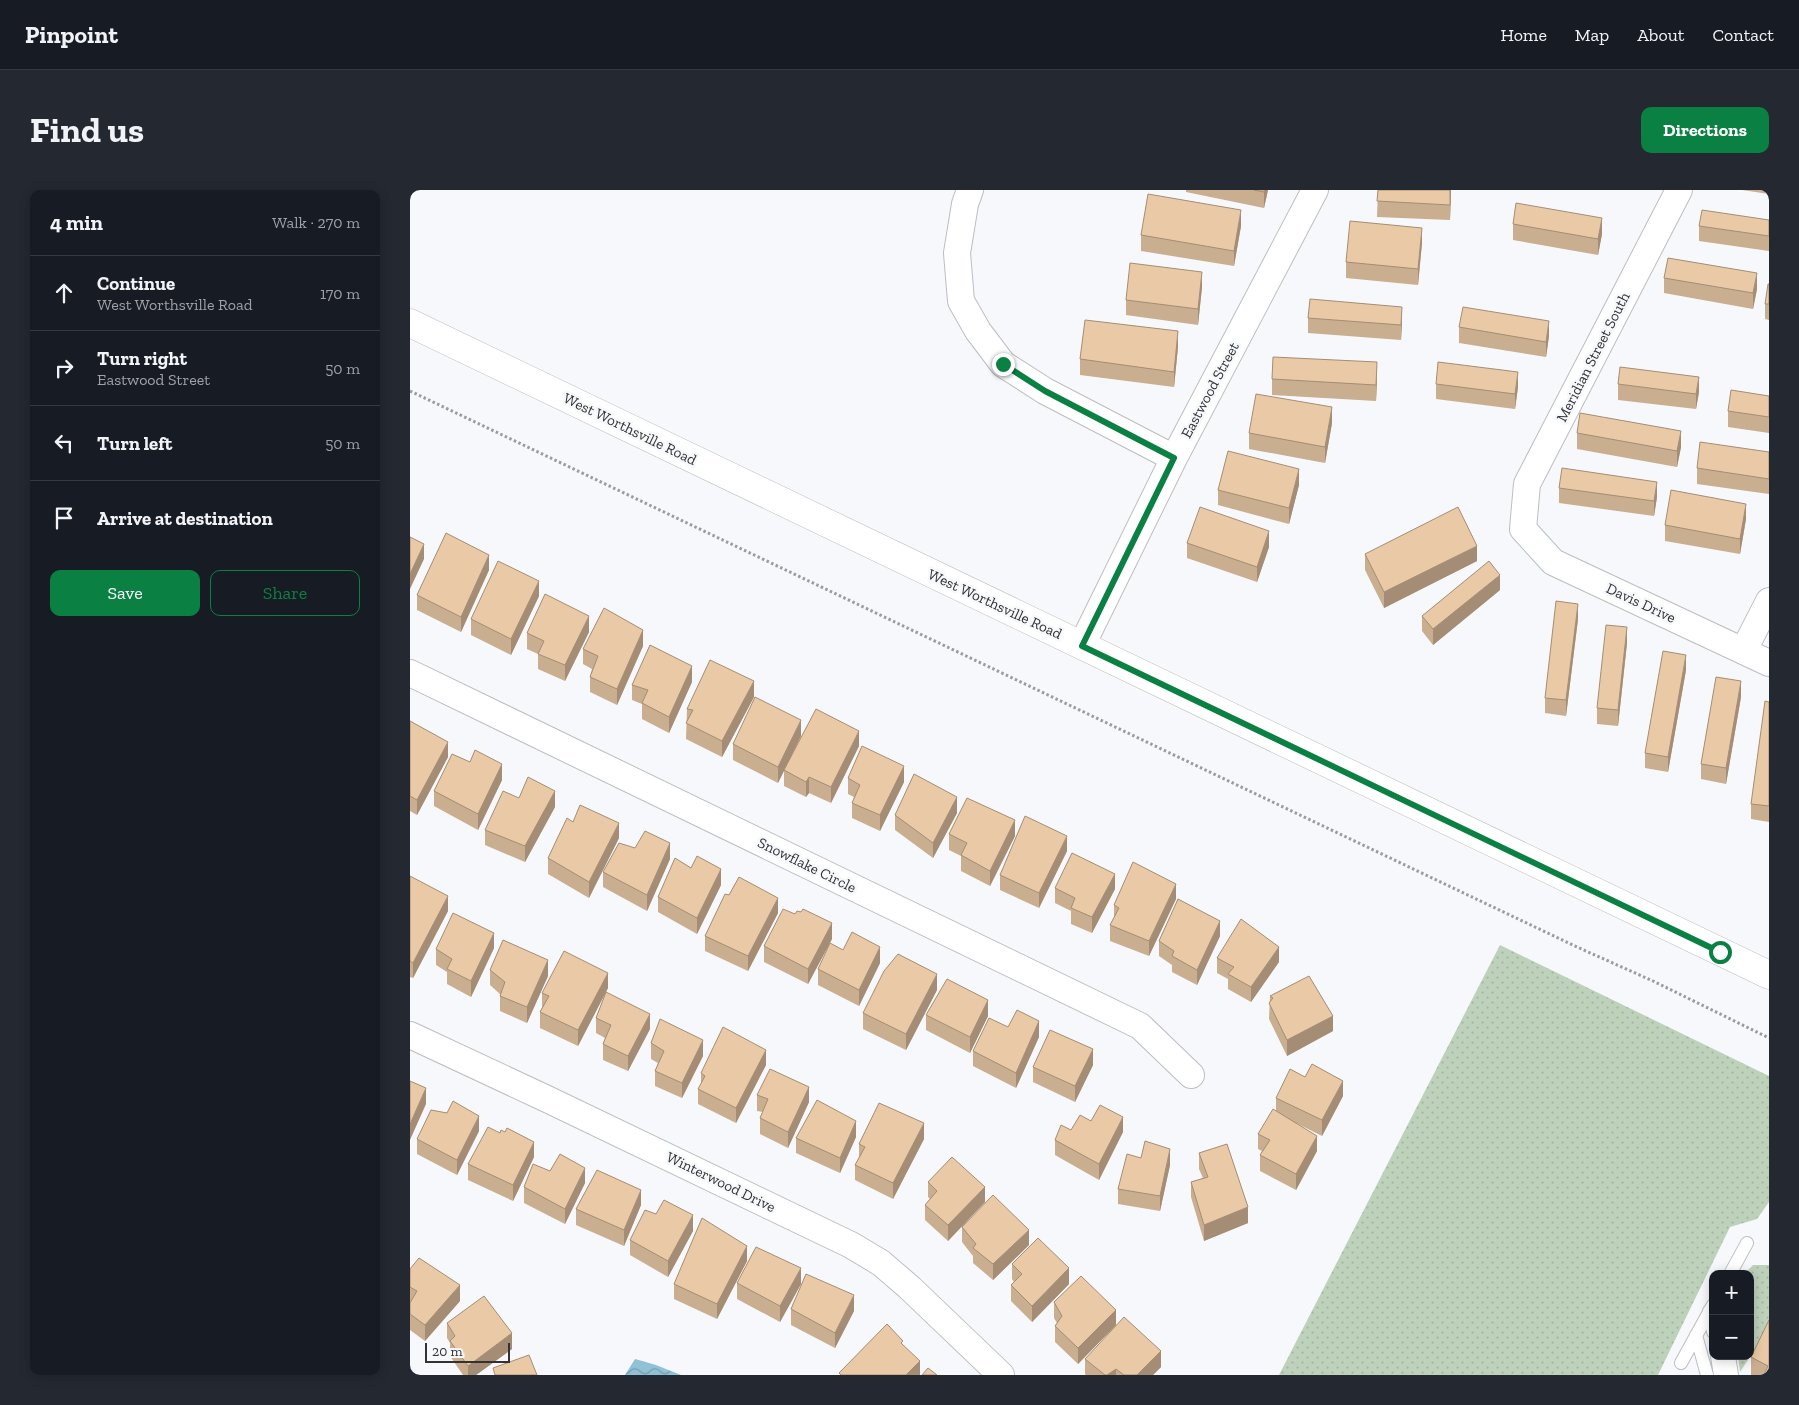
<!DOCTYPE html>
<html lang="en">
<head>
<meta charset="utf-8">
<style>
  :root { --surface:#171b24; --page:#242831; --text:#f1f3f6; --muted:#9ea1a6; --line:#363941; --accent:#0b8043 }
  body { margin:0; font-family:"Zilla Slab",serif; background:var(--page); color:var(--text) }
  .controls { position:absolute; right:15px; bottom:15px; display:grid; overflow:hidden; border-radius:10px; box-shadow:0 2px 12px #0003 }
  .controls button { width:45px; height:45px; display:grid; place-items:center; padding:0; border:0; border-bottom:1px solid var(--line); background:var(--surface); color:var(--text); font:25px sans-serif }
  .scale { position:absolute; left:15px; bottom:12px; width:85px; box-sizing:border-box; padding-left:5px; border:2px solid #313233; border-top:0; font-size:14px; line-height:18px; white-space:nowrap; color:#313233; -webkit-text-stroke:4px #f6f8fb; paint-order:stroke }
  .stop { position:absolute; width:15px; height:15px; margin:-11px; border:4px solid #0b8043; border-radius:50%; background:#fff }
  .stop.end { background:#0b8043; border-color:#fff; box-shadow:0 1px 5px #0008 }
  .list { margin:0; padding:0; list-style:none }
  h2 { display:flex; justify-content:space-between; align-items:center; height:65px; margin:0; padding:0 20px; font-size:21px }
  h2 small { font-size:16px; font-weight:400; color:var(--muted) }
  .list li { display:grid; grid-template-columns:32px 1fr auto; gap:15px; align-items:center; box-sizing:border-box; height:75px; padding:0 20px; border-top:1px solid var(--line) }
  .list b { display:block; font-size:19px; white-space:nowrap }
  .list p { margin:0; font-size:16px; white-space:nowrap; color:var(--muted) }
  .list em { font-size:16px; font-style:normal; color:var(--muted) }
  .actions { display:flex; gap:10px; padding:15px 20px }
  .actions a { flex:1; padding:11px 0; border:1px solid var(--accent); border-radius:10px; text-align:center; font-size:18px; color:var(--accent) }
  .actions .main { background:var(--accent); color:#fff }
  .icon { flex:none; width:28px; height:28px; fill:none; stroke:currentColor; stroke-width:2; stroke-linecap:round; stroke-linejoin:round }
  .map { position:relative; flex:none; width:1359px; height:1185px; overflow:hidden; border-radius:10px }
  header { display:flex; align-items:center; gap:30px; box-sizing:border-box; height:70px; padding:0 25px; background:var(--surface); border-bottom:1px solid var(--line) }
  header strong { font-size:24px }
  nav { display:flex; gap:28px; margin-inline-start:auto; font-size:18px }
  .intro { display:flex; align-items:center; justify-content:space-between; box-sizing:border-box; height:120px; padding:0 30px }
  h1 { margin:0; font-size:35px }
  .button { padding:12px 22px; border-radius:10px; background:var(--accent); color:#fff; font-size:18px; font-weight:700 }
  main { display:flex; gap:30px; padding:0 30px }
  aside { flex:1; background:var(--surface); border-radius:10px; box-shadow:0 2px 12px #0003 }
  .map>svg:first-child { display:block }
  .grass { fill:url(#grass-dots) }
  .water { fill:url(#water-waves) }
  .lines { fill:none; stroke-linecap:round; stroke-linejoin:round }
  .service-casing { stroke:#bcbec1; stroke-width:14 }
  .minor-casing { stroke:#bcbec1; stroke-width:28 }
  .secondary-casing { stroke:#bcbec1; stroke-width:29 }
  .path { stroke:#9b9c9e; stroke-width:3; stroke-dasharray:2.5 2.5; stroke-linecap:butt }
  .service { stroke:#fff; stroke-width:12 }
  .minor { stroke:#fff; stroke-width:26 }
  .secondary { stroke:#fff; stroke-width:28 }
  .wall { fill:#c9ae8f }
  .shaded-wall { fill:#a48d74 }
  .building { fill:#eacaa6; stroke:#a48d74 }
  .route { stroke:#0b8043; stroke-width:6 }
  .labels { text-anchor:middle; stroke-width:5; stroke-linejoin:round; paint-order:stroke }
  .street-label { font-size:15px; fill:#313233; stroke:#f6f8fb }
</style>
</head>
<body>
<header>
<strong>Pinpoint</strong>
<nav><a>Home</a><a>Map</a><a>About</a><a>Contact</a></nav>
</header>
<div class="intro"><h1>Find us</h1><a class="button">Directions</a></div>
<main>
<aside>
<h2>4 min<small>Walk · 270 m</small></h2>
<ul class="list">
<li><svg class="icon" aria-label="ahead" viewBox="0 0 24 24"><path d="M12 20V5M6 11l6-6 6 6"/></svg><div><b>Continue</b><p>West Worthsville Road</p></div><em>170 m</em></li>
<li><svg class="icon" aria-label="right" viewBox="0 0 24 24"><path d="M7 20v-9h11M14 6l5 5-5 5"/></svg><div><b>Turn right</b><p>Eastwood Street</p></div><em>50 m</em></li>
<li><svg class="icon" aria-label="left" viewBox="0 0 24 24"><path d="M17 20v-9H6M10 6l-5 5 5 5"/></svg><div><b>Turn left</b></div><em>50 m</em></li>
<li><svg class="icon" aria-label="arrive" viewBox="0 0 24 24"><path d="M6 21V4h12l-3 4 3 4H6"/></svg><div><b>Arrive at destination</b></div></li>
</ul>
<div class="actions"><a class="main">Save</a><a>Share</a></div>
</aside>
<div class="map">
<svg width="1359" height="1185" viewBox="0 0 1359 1185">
  <defs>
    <pattern id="grass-dots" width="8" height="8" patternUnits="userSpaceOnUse" patternTransform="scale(1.25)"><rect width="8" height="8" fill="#bed2bb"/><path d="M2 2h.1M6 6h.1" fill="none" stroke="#a4b5a1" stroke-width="1.8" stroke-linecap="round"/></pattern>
    <pattern id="water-waves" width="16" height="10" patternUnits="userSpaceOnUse" patternTransform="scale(1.25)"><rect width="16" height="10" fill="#90c1d5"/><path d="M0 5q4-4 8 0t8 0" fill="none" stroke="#769dad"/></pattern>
  </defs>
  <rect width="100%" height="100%" fill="#f6f8fb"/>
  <!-- grass -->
  <path class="grass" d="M1090,755L1359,886V1012L1347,1029L1320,1037L1248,1185H869Z
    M1343,1075H1359V1138L1330,1182L1328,1166H1340V1084H1334Z"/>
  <!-- water -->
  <path class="water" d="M225,1169L246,1175L271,1185H215Z"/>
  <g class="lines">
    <defs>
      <path id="service" d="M1320,1084L1337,1053
        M1299,1121L1303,1142
        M1286,1145L1297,1185
        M1307,1166L1310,1185
        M1319,1166L1322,1185
        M1271,1173L1303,1115"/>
      <path id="minor" d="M560,0L555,14L547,63L551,111L568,141L593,174L635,201L764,268
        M1269,0L1117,294L1113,339L1143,372L1359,473
        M672,455L764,268L905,0
        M1334,460L1359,411
        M0,483L730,836L781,885
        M0,845L137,909L441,1055L471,1073L500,1098L591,1185"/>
      <path id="secondary" d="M0,133L1359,785"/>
    </defs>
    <!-- service casing -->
    <use href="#service" class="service-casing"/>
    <!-- minor casing -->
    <use href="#minor" class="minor-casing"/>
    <!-- secondary casing -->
    <use href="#secondary" class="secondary-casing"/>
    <!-- path -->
    <path class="path" d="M0,201L1167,757L1243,791L1359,848"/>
    <!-- service -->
    <use href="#service" class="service"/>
    <!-- minor -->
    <use href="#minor" class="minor"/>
    <!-- secondary -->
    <use href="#secondary" class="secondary"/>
  </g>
  <!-- wall -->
  <path class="wall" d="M776,0H858L854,18L776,2Z
    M968,0H1041L1040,30L967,27Z
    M1332,0H1359V4Z
    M1359,30V61L1289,51V36Z
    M1103,34L1192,44L1188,65L1103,50Z
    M831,36L824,76L731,61V45Z
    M1012,53L1008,95L936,88V72Z
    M1254,88L1347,99L1343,119L1254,103Z
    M1359,94V130L1355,129V114Z
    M792,97L788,135L716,125V110Z
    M898,128L992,132L991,150L898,143Z
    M1049,137L1139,146L1136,167L1049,153Z
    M768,157L764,197L670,185V169Z
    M967,188L966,211L862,205V189Z
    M1026,194L1108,197L1105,219L1026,209Z
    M1208,194L1289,202L1286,219L1208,210Z
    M1359,206V243L1318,237V221Z
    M922,233L915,273L839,259V243Z
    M1167,243L1271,257L1267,277L1167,259Z
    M1359,262V304L1287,294V278Z
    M889,295L879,334L808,315V300Z
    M1149,298L1247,307L1244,326L1149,313Z
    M1336,329L1330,364L1255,351V335Z
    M777,353L859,357L847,392L777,368Z
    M955,364L1067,371L974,418L955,380Z
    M79,380L51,442L7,420V405Z
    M1090,400L1023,455L1012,441V426Z
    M129,406L101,465L61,445V429Z
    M1168,429L1156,526L1135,523V508Z
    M179,442L155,491L128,479V464L117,459V443Z
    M1217,453L1208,536L1187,534V518Z
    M233,456L207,515L180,502V487L182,479L173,474V459Z
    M1276,480L1258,582L1235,578V563Z
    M282,492L259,543L232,529V514L222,510V495Z
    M344,507L312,567L276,549L277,519Z
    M1331,507L1316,594L1291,589V574Z
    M1359,512V632L1341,629V614Z
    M0,531L38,567L7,625L0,621Z
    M391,546L368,593L323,570V554Z
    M449,556L421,613L399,603L396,607L374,596V580Z
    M438,588L494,592L470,641L442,628V613L444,607L438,604Z
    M92,590L68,640L24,616V601Z
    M145,617L115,672L75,655V640Z
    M547,623L523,668L485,640V625Z
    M163,632L209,648L179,708L138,684V668Z
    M539,644L605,646L580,696L551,681V666L539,660Z
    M225,658L260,669L237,721L193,697V682Z
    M657,661L629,718L590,700V685Z
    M281,678L311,695L287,744L248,722V707Z
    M0,686L38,721L3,788L0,787Z
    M645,698L705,699L682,743L661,734V721L645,713Z
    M319,705L368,723L338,781L295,761V746Z
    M766,709L739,766L700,751V735L704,728V715Z
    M385,724L422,749L398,794L354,772V756Z
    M810,746L787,795L762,782V775L749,766V751Z
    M84,758L61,807L37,794V782L26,775V759Z
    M433,760L470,773L449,816L408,795V779Z
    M807,768L869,772L841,812L818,799V789L807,783Z
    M80,780L138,786L117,833L90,821V804L80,795Z
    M198,798L196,802L240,839L218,881L193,870V854L195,848L186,843V828L196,802L168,856L130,838V822L132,818V803Z
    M527,800L496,860L453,839V823Z
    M860,806L923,841L877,866L859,829Z
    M516,825L578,826L560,863L516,840Z
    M598,837L629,847L606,898L563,876V861Z
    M241,853L293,866L272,908L245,896V881L248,873L241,869Z
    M356,875L326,933L288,914V899L291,894V883Z
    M683,875L665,912L623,892V877Z
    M347,905L399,912L378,958L350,944V928L353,922L347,921Z
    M933,906L912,946L886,933L907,961L886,1000L850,981V965L852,961L848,959V944L866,921V908Z
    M37,923L69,941L47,985L7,964V949Z
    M681,931L713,942L689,990L645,965V950L661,940Z
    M446,947L430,983L386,963V948Z
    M514,949L483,1009L445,990V975L449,967V954Z
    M789,963L838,1033L794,1051L781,1007V992L793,988L789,979Z
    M124,967L103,1011L58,990V974Z
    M731,968L760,975L750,1021L708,1014V999Z
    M518,992L575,1012L538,1051L515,1030V1015L520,1009L518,1007Z
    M175,993L155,1034L114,1013V997Z
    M231,1015L214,1056L166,1035V1019Z
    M246,1024L283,1041L258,1087L220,1065V1050Z
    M552,1037L619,1055L583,1090L563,1073V1066L552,1052Z
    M337,1071L307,1129L264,1109V1094Z
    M602,1074L659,1094L622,1132L601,1111V1095L604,1092L602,1089Z
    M0,1079L50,1111L15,1151L0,1140Z
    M327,1093L391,1094L370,1132L327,1109Z
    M644,1112L706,1135L668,1174L645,1152V1136L647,1133L644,1128Z
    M381,1119L444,1121L425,1158L381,1135Z
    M1359,1130V1185H1341V1167Z
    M37,1133L102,1159L66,1185H53L40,1166V1153L37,1148Z
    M675,1169L751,1177L743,1185H676L675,1184Z"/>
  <!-- shaded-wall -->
  <path class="shaded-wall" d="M855,0H858L854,18V2Z
    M1040,0H1041L1040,30Z
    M831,20V36L824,76V61Z
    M1192,28V44L1188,65V49Z
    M1012,38V53L1008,95V79Z
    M792,82V97L788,135V119Z
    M1347,83V99L1343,119V103Z
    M992,117V132L991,150V135Z
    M1139,131V146L1136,167V152Z
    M768,141V157L764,197V182Z
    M967,172V188L966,211V195Z
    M1108,182V197L1105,219V204Z
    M1289,187V202L1286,219V204Z
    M922,217V233L915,273V257Z
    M1271,241V257L1267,277V261Z
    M889,279V295L879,334V318Z
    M1247,292V307L1244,326V311Z
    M1336,314V329L1330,364V349Z
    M859,341V357L847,392V377Z
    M14,354V369L0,399V384Z
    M1067,356V371L974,418V402Z
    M79,365V380L51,442V427Z
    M1090,385V400L1023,455V439Z
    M129,391V406L101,465V449Z
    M1168,414V429L1156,526V510Z
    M179,426V442L155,491V475Z
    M1217,437V453L1208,536V520Z
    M233,440V456L207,515V499Z
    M1276,465V480L1258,582V567Z
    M282,476V492L259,543V527Z
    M344,491V507L312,567V551Z
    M1331,491V507L1316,594V578Z
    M391,530V546L368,593V577Z
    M449,541V556L421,613V597Z
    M38,552V567L7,625V610Z
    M92,574V590L68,640V624Z
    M494,576V592L470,641V625Z
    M399,587V603L396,607V592Z
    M145,601V617L115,672V656Z
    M547,607V623L523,668V653Z
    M605,630V646L580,696V681Z
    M209,633V648L179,708V692Z
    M657,646V661L629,718V703Z
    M260,653V669L237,721V705Z
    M311,679V695L287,744V728Z
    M705,684V699L682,743V727Z
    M766,694V709L739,766V751Z
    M38,706V721L3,788V773Z
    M368,708V723L338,781V766Z
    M810,731V746L787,795V780Z
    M422,733V749L398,794V779Z
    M84,743V758L61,807V791Z
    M470,757V773L449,816V800Z
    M869,757V772L841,812V797Z
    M138,770V786L117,833V817Z
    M198,783V798L168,856V840Z
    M527,784V800L496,860V844Z
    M578,810V826L560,863V847Z
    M240,824V839L218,881V866Z
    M923,826V841L877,866V850Z
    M629,831V847L606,898V883Z
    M293,850V866L272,908V893Z
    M683,859V875L665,912V896Z
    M356,860V875L326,933V918Z
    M933,891V906L912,946V930Z
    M399,897V912L378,958V942Z
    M16,898V914L0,950V934Z
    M69,926V941L47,985V970Z
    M713,927V942L689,990V974Z
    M446,931V947L430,983V968Z
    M514,933V949L483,1009V993Z
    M907,946V961L886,1000V984Z
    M124,952V967L103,1011V995Z
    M760,959V975L750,1021V1006Z
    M175,978V993L155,1034V1019Z
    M575,997V1012L538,1051V1035Z
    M231,1000V1015L214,1056V1040Z
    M838,1017V1033L794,1051V1035Z
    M283,1025V1041L258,1087V1071Z
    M619,1040V1055L583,1090V1074Z
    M337,1056V1071L307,1129V1114Z
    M391,1078V1094L370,1132V1116Z
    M659,1078V1094L622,1132V1116Z
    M50,1095V1111L15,1151V1135Z
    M444,1105V1121L425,1158V1143Z
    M706,1120V1135L668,1174V1158Z
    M102,1143V1159L66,1185H58V1176Z
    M751,1161V1177L743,1185H727Z
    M510,1171V1185H496Z
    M706,1179V1185H697Z"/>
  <!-- building -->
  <path class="building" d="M844,0H855L854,2Z
    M968,0H1040V15L967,11Z
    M738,4L831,20L824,61L731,45Z
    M1106,13L1192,28L1188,49L1103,34Z
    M1292,20L1359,30V46L1289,36Z
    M940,31L1012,38L1008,79L936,72Z
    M1258,68L1347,83L1343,103L1254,88Z
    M720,73L792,82L788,119L716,110Z
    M1358,94H1359V114H1355Z
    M900,109L992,117L991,135L898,128Z
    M1053,117L1139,131L1136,152L1049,137Z
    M675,130L768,141L764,182L670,169Z
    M863,167L967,172L966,195L862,189Z
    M1028,172L1108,182L1105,204L1026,194Z
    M1210,177L1289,187L1286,204L1208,194Z
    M1321,200L1359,206V227L1318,221Z
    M846,204L922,217L915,257L839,243Z
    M1170,223L1271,241L1267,261L1167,243Z
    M1290,252L1359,262V289L1287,278Z
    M818,261L889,279L879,318L808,300Z
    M1152,278L1247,292L1244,311L1149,298Z
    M1261,300L1336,314L1330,349L1255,335Z
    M790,317L859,341L847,377L777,353Z
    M1048,317L1067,356L974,402L955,364Z
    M36,343L79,365L51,427L7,405Z
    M0,347L14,354L0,384Z
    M88,371L129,391L101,449L61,429Z
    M1079,371L1090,385L1023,439L1012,426Z
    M135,404L179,426L155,475L128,464L134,451L117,443Z
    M1146,411L1168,414L1156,510L1135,508Z
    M194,418L233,440L207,499L180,487L188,466L173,459Z
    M1196,435L1217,437L1208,520L1187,518Z
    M240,455L282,476L259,527L232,513L238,500L222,495Z
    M1253,461L1276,465L1258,567L1235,563Z
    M300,470L344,491L312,551L276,533L283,520L277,519Z
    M1306,487L1331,491L1316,578L1291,574Z
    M345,507L391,530L368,577L323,554Z
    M1355,511L1359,512V616L1341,614Z
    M406,519L449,541L421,597L399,587L396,592L374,580Z
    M0,531L38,552L7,610L0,606Z
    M452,556L494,576L470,625L442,613L450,595L438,588Z
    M65,560L92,574L68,624L24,601L42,564L60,572Z
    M504,584L547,607L523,653L485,625Z
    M118,587L145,601L115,656L75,640L93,601L109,608Z
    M557,608L605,630L580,681L551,665L557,653L539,644Z
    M170,615L209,633L179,692L138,668L157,628L163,632Z
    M615,626L657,646L629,703L590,685Z
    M235,641L260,653L237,705L193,682L209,653L225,658Z
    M662,663L705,684L682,727L661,718L665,708L645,698Z
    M287,666L311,679L287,728L248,707L265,668L281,678Z
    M723,672L766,694L739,751L700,735L709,718L704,715Z
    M0,686L38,706L3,773L0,771Z
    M329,687L368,708L338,766L295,746L315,704L319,705Z
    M768,709L810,731L787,780L762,766L764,761L749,751Z
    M373,719L385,724L387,721L391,722L393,719L422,733L398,779L354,756Z
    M43,723L84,743L61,791L37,779L42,769L26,759Z
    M831,729L869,757L841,797L818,784L824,777L807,768Z
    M442,742L470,757L449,800L408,779L420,753L433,760Z
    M93,750L138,770L117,817L90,806L95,792L80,780Z
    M154,761L198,783L168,840L130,822L139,806L132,803Z
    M488,764L527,784L496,844L453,823L474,781Z
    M899,786L923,826L877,850L859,813L863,808L860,806Z
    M537,789L578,810L560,847L516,825Z
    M196,802L240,824L218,866L193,854L201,835L186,828Z
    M607,820L629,831L606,883L563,861L579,828L598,837Z
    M250,829L293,850L272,893L245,881L254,861L241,853Z
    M313,837L356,860L326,918L288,899L295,886L291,883Z
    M640,840L683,859L665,896L623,877Z
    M902,874L933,891L912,930L866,908L880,879L895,887Z
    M360,879L399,897L378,942L350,928L358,909L347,905Z
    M0,891L16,898L0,934Z
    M407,910L446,931L430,968L386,948Z
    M43,911L69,926L47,970L7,949L21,920L37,923Z
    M469,913L514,933L483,993L445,975L455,957L449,954Z
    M690,915L713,927L689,974L645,950L651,935L661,940L670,925L681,931Z
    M863,919L907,946L886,984L850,965L860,950L848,944Z
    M78,937L90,943L91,940L95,942L97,938L124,952L103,995L58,974Z
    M735,951L760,959L750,1006L708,999L717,964L731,968Z
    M817,954L838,1017L794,1035L781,992L798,987L789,963Z
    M150,964L175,978L155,1019L114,997L123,974L140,981Z
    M542,967L575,997L538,1035L515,1015L527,1001L518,992Z
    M187,980L231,1000L214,1040L166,1019Z
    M583,1005L619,1040L583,1074L563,1058L566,1054L552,1037Z
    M254,1010L283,1025L258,1071L220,1050L235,1020L246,1024Z
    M292,1028L337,1056L307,1114L264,1094Z
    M628,1048L659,1078L622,1116L601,1095L612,1084L602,1074Z
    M346,1057L391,1078L370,1116L327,1093Z
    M9,1068L50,1095L15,1135L0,1124V1113L7,1101L0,1097V1079Z
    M396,1084L444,1105L425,1143L381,1119Z
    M671,1086L706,1120L668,1158L645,1136L652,1126L644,1112Z
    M74,1106L102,1143L58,1176L40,1151L45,1146L37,1133Z
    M714,1127L751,1161L727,1185H714L706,1179L697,1185H695L675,1169Z
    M1359,1130V1185H1354L1358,1176L1341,1167Z
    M477,1134L493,1151L491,1153L510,1171L496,1185H431L429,1183Z
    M119,1165L127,1185H85L83,1178Z
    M518,1178L527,1185H512Z"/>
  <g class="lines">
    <!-- route -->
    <path class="route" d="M593,174L635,201L764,268L672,456L1310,762"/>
  </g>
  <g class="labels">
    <!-- street labels -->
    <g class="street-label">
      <text transform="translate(1183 167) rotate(-63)" y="5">Meridian Street South</text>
      <text transform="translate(800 200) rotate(-62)" y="5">Eastwood Street</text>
      <text transform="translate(220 239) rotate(26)" y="5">West Worthsville Road</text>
      <text transform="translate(1231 413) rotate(25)" y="5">Davis Drive</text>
      <text transform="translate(585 414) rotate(25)" y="5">West Worthsville Road</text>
      <text transform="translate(397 675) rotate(26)" y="5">Snowflake Circle</text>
      <text transform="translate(311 992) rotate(26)" y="5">Winterwood Drive</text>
    </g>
  </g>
</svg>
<div class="controls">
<button>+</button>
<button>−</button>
</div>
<div class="scale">20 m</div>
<div class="stop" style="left:1310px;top:762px"></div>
<div class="stop end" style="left:593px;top:174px"></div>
</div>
</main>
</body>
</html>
